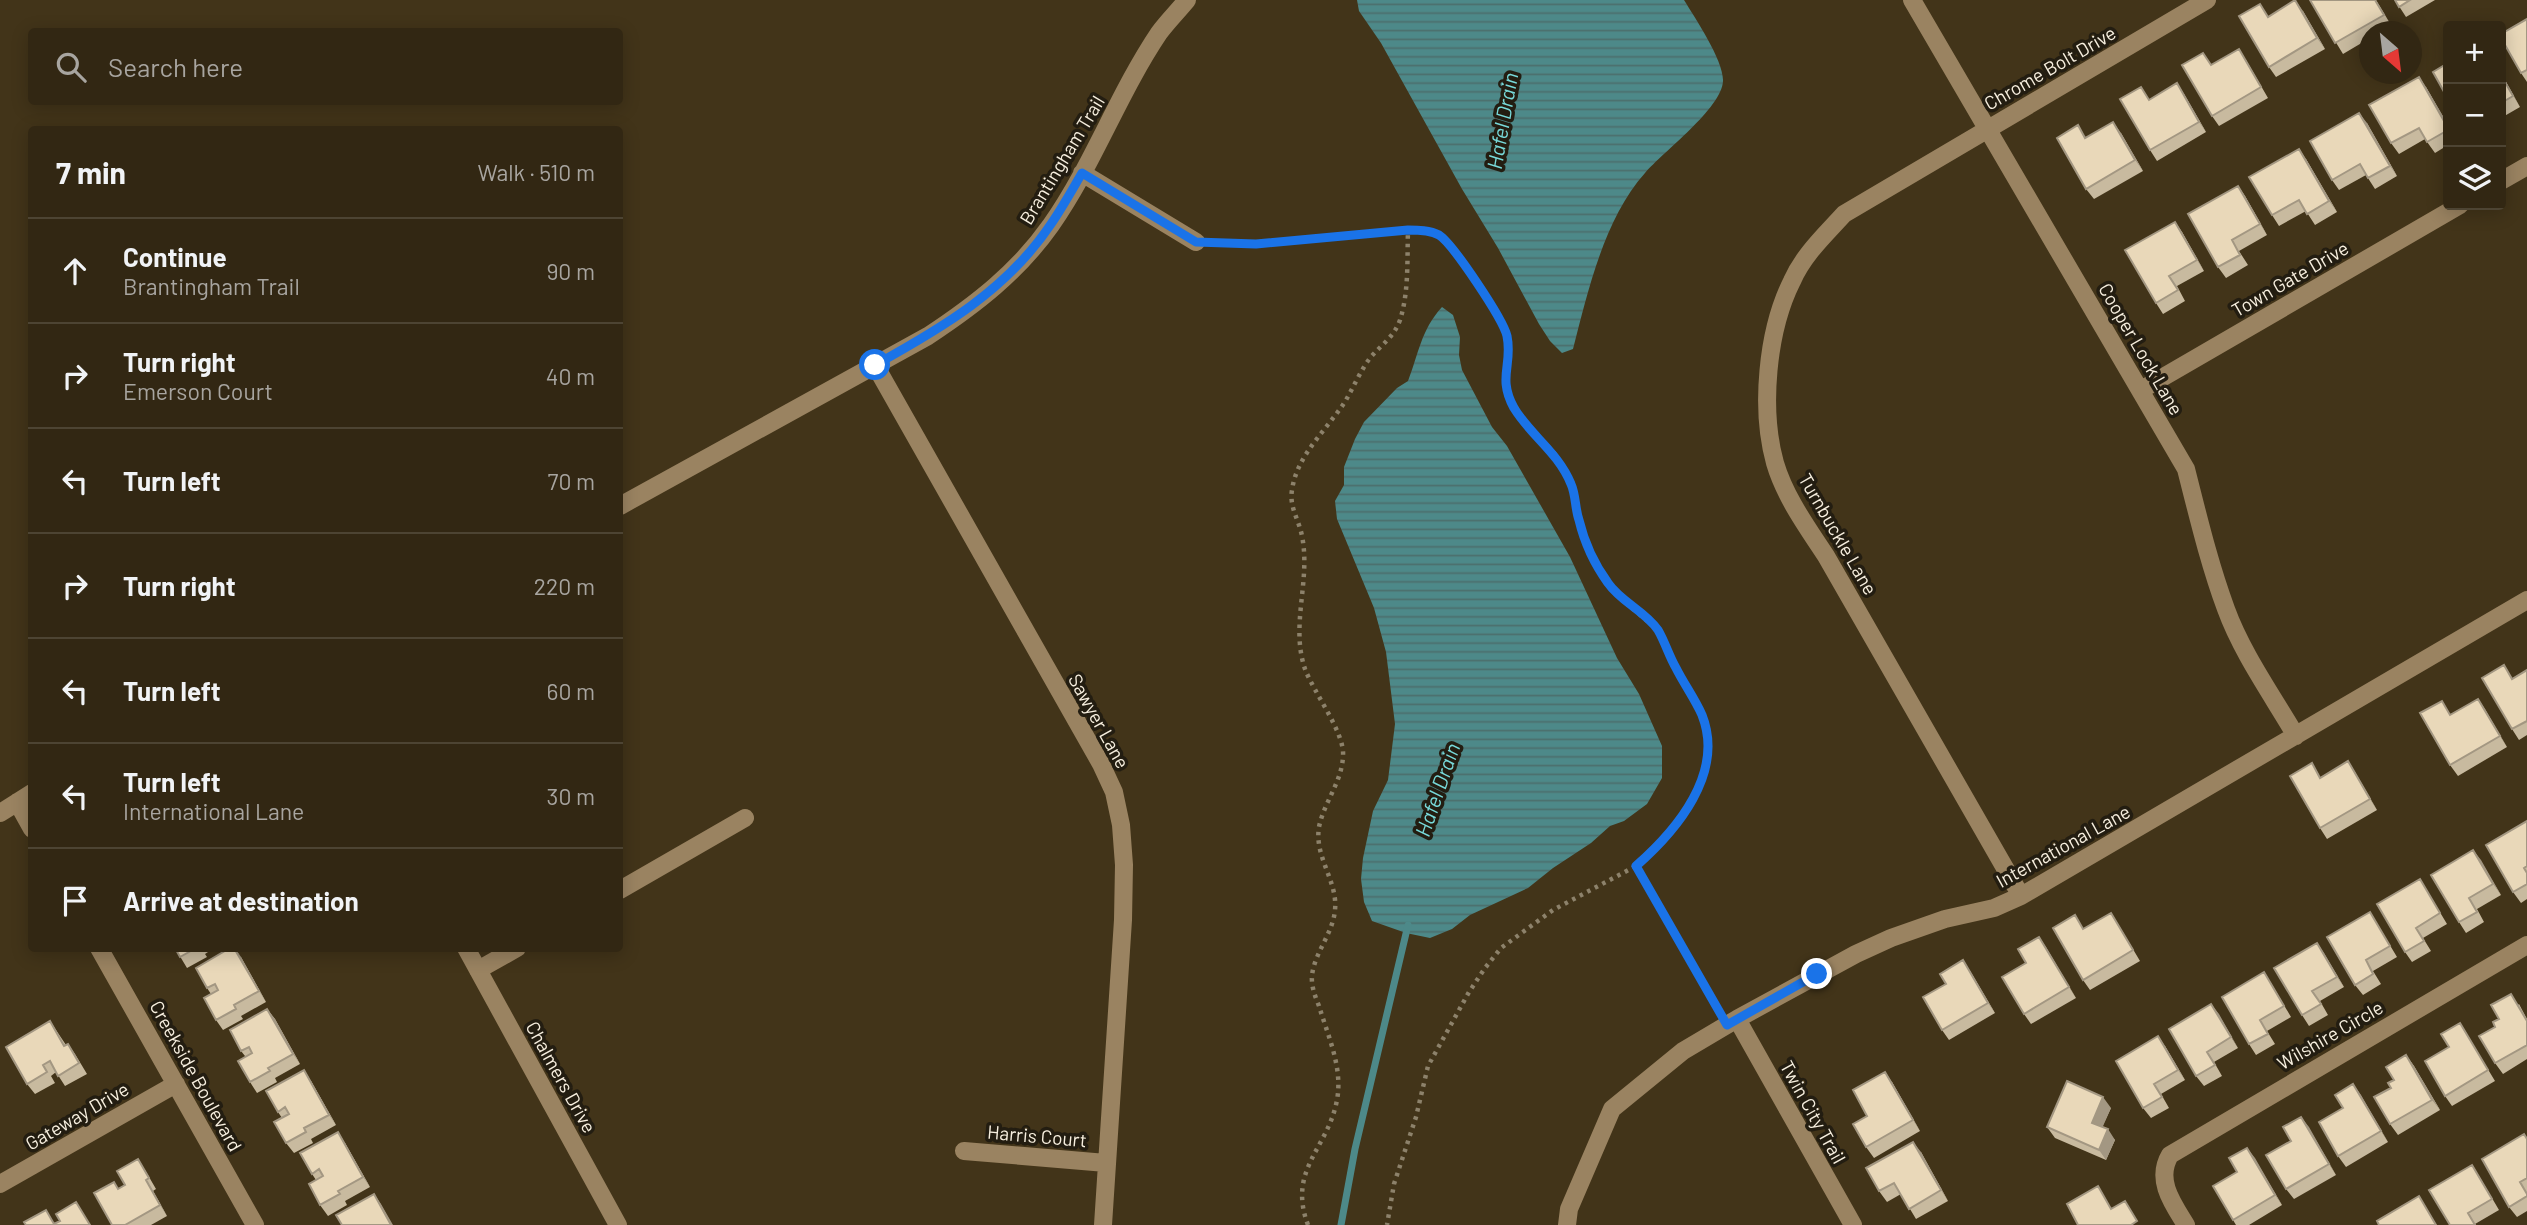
<!DOCTYPE html>
<html lang="en">
<head>
<meta charset="utf-8">
<style>
  :root { --surface:#322713; --page:#3d3321; --text:#f1f3f6; --muted:#a8a5a0; --line:#4d4433 }
  body { margin:0; font-family:Barlow,sans-serif; background:var(--page); color:var(--text) }
  .controls { position:absolute; right:21px; top:21px; display:grid; overflow:hidden; border-radius:7px; box-shadow:0 4px 18px #0003 }
  .controls button { width:63px; height:63px; display:grid; place-items:center; padding:0; border:0; border-bottom:2px solid var(--line); background:var(--surface); color:var(--text); font:35px sans-serif }
  .compass { position:absolute; left:2359px; top:21px; width:63px; height:63px; border-radius:50%; background:var(--surface); box-shadow:0 4px 18px #0003; rotate:152deg }
  .stop { position:absolute; width:21px; height:21px; margin:-16px; border:5px solid #1a73e8; border-radius:50%; background:#fff }
  .stop.end { background:#1a73e8; border-color:#fff; box-shadow:0 2px 7px #0008 }
  .list { margin:0; padding:0; list-style:none }
  h2 { display:flex; justify-content:space-between; align-items:center; height:91px; margin:0; padding:0 28px; font-size:30px }
  h2 small { font-size:23px; font-weight:400; color:var(--muted) }
  .list li { display:grid; grid-template-columns:46px 1fr auto; gap:21px; align-items:center; box-sizing:border-box; height:105px; padding:0 28px; border-top:2px solid var(--line) }
  .list b { display:block; font-size:26px; white-space:nowrap }
  .list p { margin:0; font-size:23px; white-space:nowrap; color:var(--muted) }
  .list em { font-size:23px; font-style:normal; color:var(--muted) }
  .icon { flex:none; width:38px; height:38px; fill:none; stroke:currentColor; stroke-width:2; stroke-linecap:round; stroke-linejoin:round }
  .map { position:relative; flex:none; width:2527px; height:1225px; overflow:hidden }
  .search { position:absolute; background:var(--surface); box-shadow:0 4px 18px #0003; left:28px; top:28px; width:595px; height:77px; display:flex; align-items:center; gap:18px; box-sizing:border-box; padding:0 24px; border-radius:7px; color:var(--muted); font-size:26px }
  .panel { position:absolute; background:var(--surface); box-shadow:0 4px 18px #0003; left:28px; top:126px; width:595px; height:826px; border-radius:7px }
  .map>svg:first-child { display:block }
  .water { fill:url(#water-rules) }
  .lines { fill:none; stroke-linecap:round; stroke-linejoin:round }
  .stream { stroke:#4d8989; stroke-width:7 }
  .path { stroke:#8d826b; stroke-width:4.5; stroke-dasharray:3.5 5; stroke-linecap:butt }
  .minor { stroke:#9a8361; stroke-width:18 }
  .wall { fill:#c8ba9f }
  .shaded-wall { fill:#a39782 }
  .building { fill:#e9d8b9; stroke:#a39782; stroke-width:2 }
  .route { stroke:#1a73e8; stroke-width:9 }
  .labels { text-anchor:middle; stroke-width:7; stroke-linejoin:round; paint-order:stroke }
  .street-label { font-size:19px; fill:#f7efdf; stroke:#231d11 }
  .water-label { font-size:21px; font-style:italic; fill:#78dada; stroke:#231d11 }
</style>
</head>
<body>
<div class="map">
<svg width="2527" height="1225" viewBox="0 0 2527 1225">
  <defs>
    <pattern id="water-rules" width="6" height="5" patternUnits="userSpaceOnUse" patternTransform="scale(1.75)"><rect width="6" height="5" fill="#4d8989"/><path d="M0 2.5h6" fill="none" stroke="#4c6f6d"/></pattern>
  </defs>
  <rect width="100%" height="100%" fill="#423419"/>
  <!-- water -->
  <path class="water" d="M1357,0H1684C1695,18 1724,61 1723,81C1722,108 1663,152 1645,173C1604,219 1588,291 1573,349L1562,353L1550,341L1539,324L1498,248L1462,189L1381,43L1359,11Z
    M1442,307L1453,315L1460,337L1459,355L1462,370L1492,427L1507,446L1570,557L1617,658L1639,694L1662,746V778L1647,804L1624,821L1610,826L1591,843L1553,868L1528,888L1470,915L1452,929L1430,938L1406,933L1372,921L1364,902L1361,879L1363,858L1373,811L1388,780L1395,724L1386,652L1374,608L1337,519L1335,501L1344,485V467L1355,439L1364,422L1397,388L1408,381C1419,353 1421,330 1442,307Z"/>
  <g class="lines">
    <!-- stream -->
    <path class="stream" d="M1341,1225L1355,1149L1408,925"/>
    <!-- path -->
    <path class="path" d="M1212,242L1256,244L1408,230H1424L1438,234L1451,245L1499,318L1506,334L1508,352L1505,374V390L1526,423L1554,453L1564,469L1573,487L1579,522L1590,551L1607,581L1620,598L1658,630L1702,715L1707,734V759L1697,792L1680,822L1659,846L1636,866L1553,910L1501,948L1485,968L1469,992L1428,1066L1416,1117L1394,1184L1387,1225
      M1636,866L1719,1011
      M1308,1225C1287,1169 1328,1149 1337,1100C1343,1068 1328,1036 1319,1006C1315,996 1311,986 1312,975C1315,952 1333,933 1335,910C1338,881 1314,857 1319,827C1324,802 1342,782 1343,756C1345,733 1314,693 1305,669C1290,625 1311,581 1302,536C1299,520 1289,507 1292,490C1297,454 1328,429 1346,400C1354,386 1361,370 1370,358C1381,345 1394,337 1400,320C1409,292 1407,260 1408,230"/>
    <!-- minor -->
    <path class="minor" d="M1912,0L2186,469C2198,516 2209,563 2226,609C2242,653 2272,695 2296,736
      M1082,173L1196,242
      M2501,181L2527,166
      M875,365L1101,764L1114,792L1121,825L1124,865L1123,920L1103,1225
      M2141,390L2460,205
      M620,506L928,336C975,305 1018,272 1051,225C1093,165 1118,94 1159,33C1167,22 1178,11 1187,0
      M17,802L32,829
      M0,813L32,793
      M620,890L745,818
      M2021,896L1826,556C1807,527 1785,497 1775,463C1760,409 1767,331 1792,281C1804,254 1825,235 1844,214L2207,0
      M99,948L255,1225
      M466,948L618,1225
      M478,970L517,948
      M1737,1019L1853,1225
      M964,1151L1106,1163
      M0,1184L176,1084
      M1567,1225L1569,1209L1612,1109L1683,1051L1737,1019L1856,954L1891,938L1945,919L1994,908L2021,896L2527,600
      M2186,1225C2173,1204 2155,1180 2170,1155L2527,945"/>
  </g>
  <!-- wall -->
  <path class="wall" d="M2310,0H2376L2391,25L2381,32H2370V38L2343,54Z
    M2395,0H2435L2406,17Z
    M2303,11L2325,49L2276,77L2269,67V16Z
    M2527,19V82L2521,73Z
    M2246,60L2268,98L2219,126L2212,116V65Z
    M2501,73L2520,107L2501,118Z
    M2426,87L2448,125V145L2435,153L2425,139L2399,154L2391,143Z
    M2184,94L2206,132L2157,161L2150,150V99Z
    M2367,123L2397,176L2375,189L2366,175L2339,190L2332,180Z
    M2121,133L2143,171L2094,199L2086,189V138Z
    M2306,159L2337,212L2315,225L2306,211L2279,226L2272,215Z
    M2238,186L2245,196L2267,235L2239,251L2248,265L2226,278L2218,267Z
    M2175,222L2182,232L2204,271L2177,286L2185,301L2163,314L2156,303Z
    M2527,670V735L2519,740L2512,729L2513,678Z
    M2478,699L2507,747L2458,776L2450,765L2451,714Z
    M2348,761L2377,810L2327,839L2320,828L2321,777Z
    M2527,821V899L2521,903L2513,892Z
    M2473,850L2501,895L2477,909L2484,922L2466,933L2459,922Z
    M2420,879L2447,924L2423,938L2431,951L2412,962L2405,952Z
    M2370,912L2397,957L2373,971L2381,984L2363,995L2355,985Z
    M2118,924L2140,961L2090,990L2083,980L2084,928Z
    M2039,937L2076,998L2031,1024L2024,1014L2026,963Z
    M2317,943L2344,987L2320,1001L2328,1015L2309,1026L2302,1015Z
    M175,948H214L205,954L207,957L187,968Z
    M241,957L266,1002L241,1016L243,1019L223,1030L216,1020L211,994L207,988Z
    M1970,971L1995,1013L1949,1040L1942,1030Z
    M2271,983L2291,1017L2267,1031L2275,1044L2256,1055L2249,1044Z
    M2211,1004L2238,1048L2214,1062L2222,1076L2204,1086L2196,1076Z
    M2519,1004L2527,1019V1059L2503,1074L2495,1063V1027Z
    M267,1009L275,1019L300,1064L275,1078L277,1082L257,1093L250,1082L245,1056L241,1051Z
    M50,1021L66,1045L68,1044L75,1054L87,1074L65,1086L56,1072L51,1076L55,1083L35,1094L27,1084Z
    M2460,1023L2495,1081L2452,1106L2445,1096Z
    M2165,1046L2185,1080L2161,1094L2169,1108L2151,1118L2143,1108Z
    M2406,1055L2414,1066L2440,1110L2398,1135L2390,1124L2391,1088Z
    M311,1081L336,1125L311,1139L313,1143L294,1153L286,1143L282,1118L278,1112Z
    M1892,1082L1920,1131L1874,1158L1866,1147Z
    M2353,1084L2388,1142L2346,1167L2338,1156L2343,1108Z
    M2111,1108L2102,1127L2115,1140L2106,1160L2055,1138L2047,1127Z
    M2301,1117L2336,1175L2294,1199L2286,1189L2291,1141Z
    M2527,1138V1211L2517,1217L2509,1207Z
    M345,1143L370,1187L345,1201L347,1205L328,1216L320,1205L316,1180L312,1174Z
    M2247,1148L2282,1205L2249,1225H2236L2233,1220Z
    M1921,1152L1948,1201L1916,1219L1901,1194L1887,1202L1879,1191Z
    M145,1170L156,1189L153,1191L167,1216L151,1225H112L119,1189Z
    M2479,1176L2499,1210L2475,1224L2476,1225H2450Z"/>
  <!-- shaded-wall -->
  <path class="shaded-wall" d="M2295,0L2303,11L2325,49L2317,38Z
    M2501,73L2520,107L2501,75Z
    M2419,77L2426,87L2448,125V128Z
    M2177,83L2184,94L2206,132L2199,122Z
    M2359,113L2367,123L2397,176L2390,166Z
    M2113,122L2121,133L2143,171L2135,160Z
    M2299,149L2306,159L2337,212L2329,201Z
    M2238,186L2245,196L2267,235L2260,224Z
    M2175,222L2182,232L2204,271L2197,260Z
    M2478,699L2485,709L2507,747L2500,736Z
    M2348,761L2355,772L2377,810L2370,799Z
    M2473,850L2481,860L2501,895L2493,884Z
    M2039,937L2046,947L2076,998L2069,987Z
    M2317,943L2324,953L2344,987L2337,977Z
    M235,948L241,957L266,1002L259,991Z
    M1963,960L1970,971L1995,1013L1988,1003Z
    M2211,1004L2219,1014L2238,1048L2231,1037Z
    M267,1009L275,1019L300,1064L293,1054Z
    M2158,1036L2165,1046L2185,1080L2178,1070Z
    M2406,1055L2414,1066L2440,1110L2432,1100Z
    M304,1070L311,1081L336,1125L329,1115Z
    M1885,1072L1892,1082L1920,1131L1913,1120Z
    M2353,1084L2361,1095L2388,1142L2381,1131Z
    M2103,1097L2111,1108L2100,1133L2092,1123Z
    M2301,1117L2309,1127L2336,1175L2329,1164Z
    M2108,1129L2115,1140L2106,1160L2099,1150Z
    M338,1132L345,1143L370,1187L363,1177Z
    M1913,1142L1921,1152L1948,1201L1941,1190Z
    M2247,1148L2255,1158L2282,1205L2275,1195Z
    M146,1180L153,1191L167,1216L160,1205Z
    M374,1194L381,1204L393,1225H391Z"/>
  <!-- building -->
  <path class="building" d="M2295,0L2317,38L2269,67L2239,16L2260,4L2268,17Z
    M2310,0H2375L2384,15L2335,43Z
    M2395,0H2410L2399,7Z
    M2527,19V70L2521,73L2501,38V34Z
    M2239,49L2261,87L2212,116L2182,65L2203,53L2211,65Z
    M2448,63V99L2433,72Z
    M2501,75L2513,96L2501,103Z
    M2419,77L2448,128V130L2427,142L2419,128L2391,143L2369,105Z
    M2177,83L2199,122L2150,150L2120,99L2141,87L2149,100Z
    M2359,113L2390,166L2368,178L2360,164L2332,180L2310,141Z
    M2113,122L2135,160L2086,189L2057,138L2078,125L2085,138Z
    M2299,149L2329,201L2307,214L2299,200L2272,215L2249,177Z
    M2238,186L2260,224L2232,240L2240,255L2218,267L2188,214Z
    M2175,222L2197,260L2169,276L2178,290L2156,303L2125,250Z
    M2504,665L2512,679L2527,670V721L2512,729L2482,678Z
    M2478,699L2500,736L2450,765L2420,713L2442,701L2450,715Z
    M2348,761L2370,799L2320,828L2290,776L2312,763L2320,778Z
    M2527,821V866L2524,868L2527,873V884L2513,892L2486,845Z
    M2473,850L2493,884L2469,898L2477,912L2459,922L2431,875Z
    M2420,879L2440,913L2416,928L2424,941L2405,952L2377,904Z
    M2370,912L2390,946L2366,960L2373,974L2355,985L2327,937Z
    M2111,913L2133,950L2083,980L2053,928L2075,915L2083,929Z
    M2039,937L2069,987L2024,1014L2002,977L2026,963L2018,949Z
    M2317,943L2337,977L2312,991L2321,1004L2302,1015L2274,968Z
    M175,948H196L180,957Z
    M230,948H234L259,991L234,1005L236,1009L216,1020L204,998L218,990L215,984L207,988L196,968Z
    M1963,960L1988,1003L1942,1030L1923,997L1946,984L1940,974Z
    M2264,972L2284,1006L2260,1020L2268,1034L2249,1044L2222,997Z
    M2511,994L2527,1021V1045L2495,1063L2479,1036L2495,1027L2493,1022L2499,1019L2491,1005Z
    M2211,1004L2231,1037L2207,1052L2215,1065L2196,1076L2169,1029Z
    M267,1009L293,1054L268,1068L270,1071L250,1082L238,1061L252,1053L249,1047L241,1051L230,1030Z
    M50,1021L64,1046L68,1044L79,1063L58,1076L50,1061L43,1065L47,1072L27,1084L6,1047Z
    M2460,1023L2488,1070L2445,1096L2425,1061L2449,1047L2441,1034Z
    M2158,1036L2178,1070L2154,1084L2162,1097L2143,1108L2116,1061Z
    M2406,1055L2432,1100L2390,1124L2374,1097L2391,1088L2388,1083L2394,1080L2386,1067Z
    M304,1070L329,1115L304,1128L306,1132L286,1143L274,1122L289,1114L285,1107L278,1112L266,1091Z
    M1885,1072L1913,1120L1866,1147L1853,1124L1867,1116L1853,1090Z
    M2067,1081L2103,1097L2092,1123L2108,1129L2099,1150L2047,1127Z
    M2353,1084L2381,1131L2338,1156L2319,1122L2343,1108L2335,1095Z
    M2301,1117L2329,1164L2286,1189L2266,1155L2291,1141L2283,1127Z
    M338,1132L363,1177L338,1191L340,1194L320,1205L309,1184L323,1176L319,1169L312,1174L300,1153Z
    M2524,1134L2527,1139V1178L2520,1182L2527,1194V1196L2509,1207L2482,1159Z
    M1913,1142L1941,1190L1909,1209L1894,1183L1879,1191L1866,1168Z
    M2247,1148L2275,1195L2233,1220L2213,1186L2237,1172L2229,1158Z
    M138,1159L149,1178L146,1180L160,1205L125,1225H112L94,1193L114,1182L118,1189L125,1185L117,1171Z
    M2472,1165L2492,1199L2468,1213L2475,1225H2450L2429,1190Z
    M2098,1186L2111,1209L2125,1201L2137,1221L2131,1225H2078L2067,1204Z
    M374,1194L391,1225H342L336,1215Z
    M2419,1196L2436,1225H2379L2377,1221Z
    M76,1202L90,1225H26L24,1222L46,1210L54,1224L60,1221L56,1214Z"/>
  <g class="lines">
    <!-- route -->
    <path class="route" d="M875,365C942,328 1007,290 1051,224C1062,208 1072,190 1082,173L1196,242L1256,244L1408,230C1418,230 1430,230 1439,235C1453,244 1503,319 1507,336C1513,365 1497,377 1514,408C1531,436 1558,452 1571,484C1576,495 1575,509 1579,520C1584,541 1595,565 1608,583C1621,602 1645,611 1658,630C1665,642 1669,656 1676,668C1684,684 1695,699 1702,715C1725,773 1677,830 1636,866L1727,1025L1817,974"/>
  </g>
  <g class="labels">
    <!-- street labels -->
    <g class="street-label">
      <text transform="translate(2050 68) rotate(-30)" y="7">Chrome Bolt Drive</text>
      <text transform="translate(1062 160) rotate(-59)" y="7">Brantingham Trail</text>
      <text transform="translate(2290 279) rotate(-30)" y="7">Town Gate Drive</text>
      <text transform="translate(2141 349) rotate(60)" y="7">Cooper Lock Lane</text>
      <text transform="translate(1838 534) rotate(60)" y="7">Turnbuckle Lane</text>
      <text transform="translate(1099 721) rotate(61)" y="7">Sawyer Lane</text>
      <text transform="translate(2063 846) rotate(-29)" y="7">International Lane</text>
      <text transform="translate(2330 1035) rotate(-30)" y="7">Wilshire Circle</text>
      <text transform="translate(196 1076) rotate(61)" y="7">Creekside Boulevard</text>
      <text transform="translate(561 1077) rotate(61)" y="7">Chalmers Drive</text>
      <text transform="translate(1813 1112) rotate(61)" y="7">Twin City Trail</text>
      <text transform="translate(77 1116) rotate(-30)" y="7">Gateway Drive</text>
      <text transform="translate(1037 1136) rotate(5)" y="7">Harris Court</text>
    </g>
    <!-- water labels -->
    <g class="water-label">
      <text transform="translate(1503 121) rotate(-80)" y="7">Hafel Drain</text>
      <text transform="translate(1438 790) rotate(-71)" y="7">Hafel Drain</text>
    </g>
  </g>
</svg>
<div class="controls">
<button>+</button>
<button>−</button>
<button><svg class="icon" aria-label="layers" viewBox="0 0 24 24"><path d="M12 4l9 5-9 5-9-5zM3 14l9 5 9-5"/></svg></button>
</div>
<svg class="compass" viewBox="-18 -18 36 36"><path d="M0-13l5 13h-10z" fill="#e53935"/><path d="M0 13l5-13h-10z" fill="#a8a5a0"/></svg>
<div class="stop" style="left:875px;top:365px"></div>
<div class="stop end" style="left:1817px;top:974px"></div>
<div class="search"><svg class="icon" aria-label="search" viewBox="0 0 24 24"><circle cx="10" cy="10" r="6"/><path d="M15 15l6 6"/></svg>Search here</div>
<section class="panel">
<h2>7 min<small>Walk · 510 m</small></h2>
<ul class="list">
<li><svg class="icon" aria-label="ahead" viewBox="0 0 24 24"><path d="M12 20V5M6 11l6-6 6 6"/></svg><div><b>Continue</b><p>Brantingham Trail</p></div><em>90 m</em></li>
<li><svg class="icon" aria-label="right" viewBox="0 0 24 24"><path d="M7 20v-9h11M14 6l5 5-5 5"/></svg><div><b>Turn right</b><p>Emerson Court</p></div><em>40 m</em></li>
<li><svg class="icon" aria-label="left" viewBox="0 0 24 24"><path d="M17 20v-9H6M10 6l-5 5 5 5"/></svg><div><b>Turn left</b></div><em>70 m</em></li>
<li><svg class="icon" aria-label="right" viewBox="0 0 24 24"><path d="M7 20v-9h11M14 6l5 5-5 5"/></svg><div><b>Turn right</b></div><em>220 m</em></li>
<li><svg class="icon" aria-label="left" viewBox="0 0 24 24"><path d="M17 20v-9H6M10 6l-5 5 5 5"/></svg><div><b>Turn left</b></div><em>60 m</em></li>
<li><svg class="icon" aria-label="left" viewBox="0 0 24 24"><path d="M17 20v-9H6M10 6l-5 5 5 5"/></svg><div><b>Turn left</b><p>International Lane</p></div><em>30 m</em></li>
<li><svg class="icon" aria-label="arrive" viewBox="0 0 24 24"><path d="M6 21V4h12l-3 4 3 4H6"/></svg><div><b>Arrive at destination</b></div></li>
</ul>
</section>
</div>
</body>
</html>
